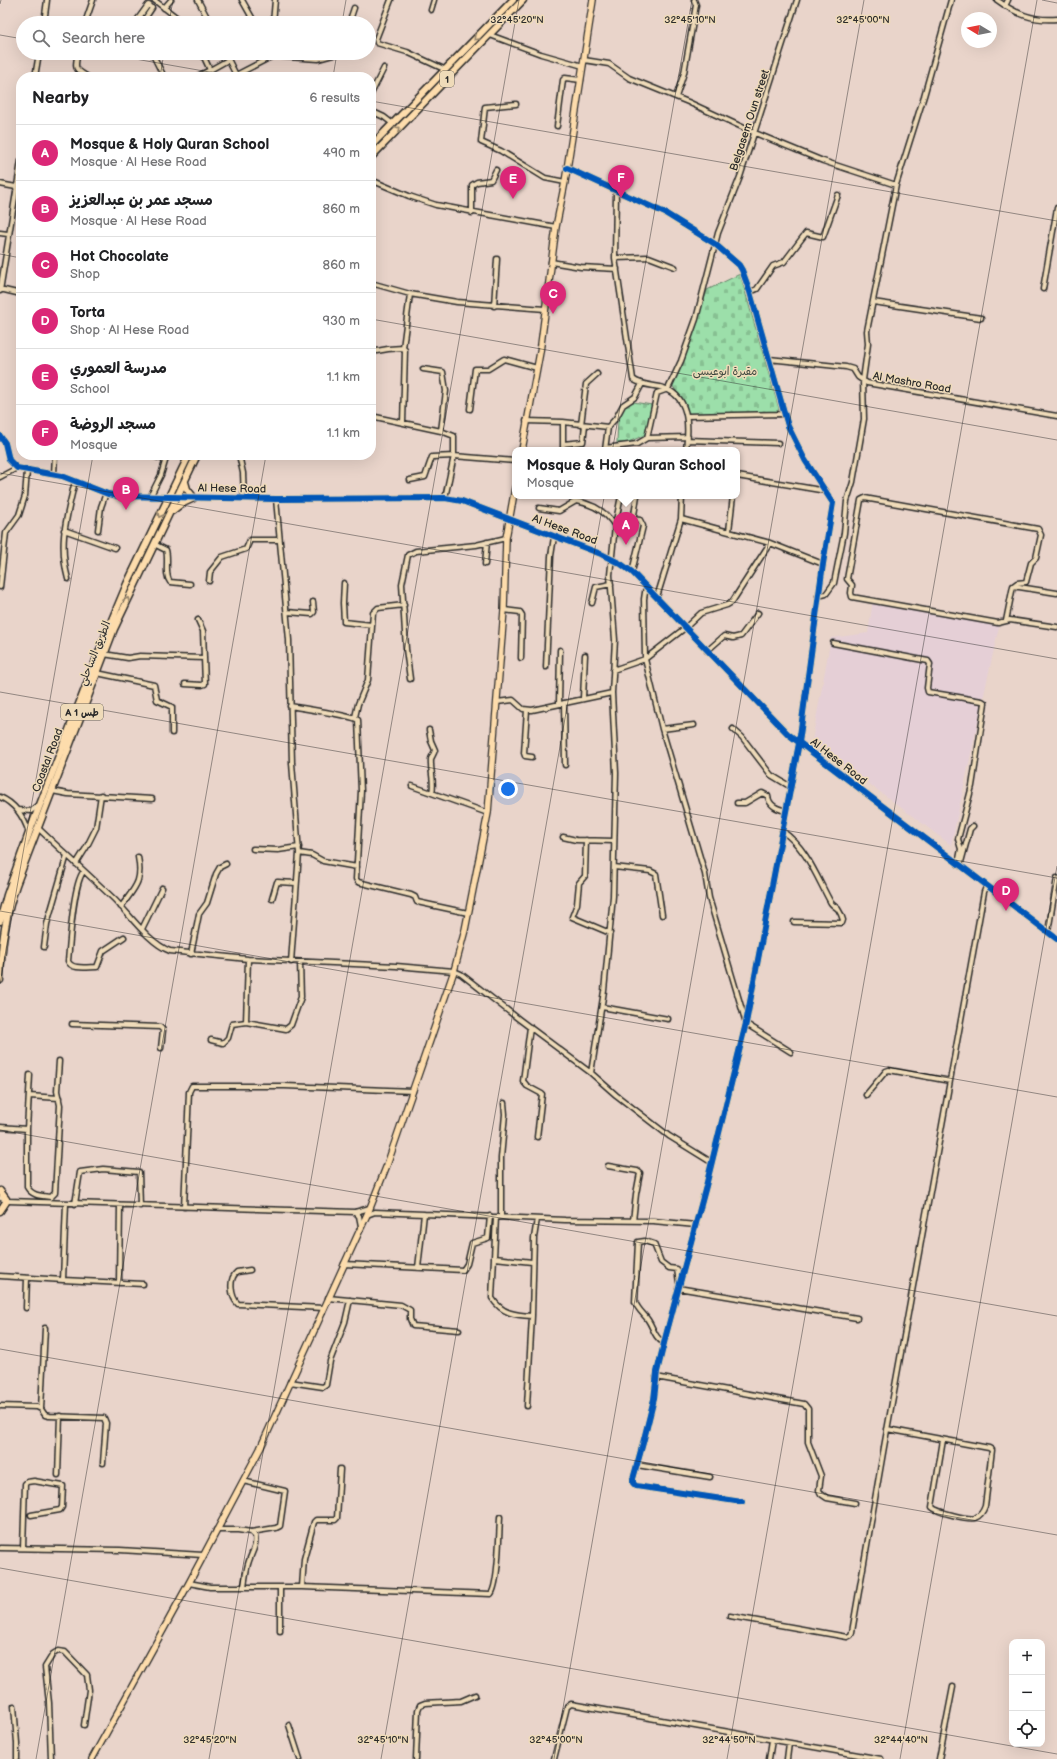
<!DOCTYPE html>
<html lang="en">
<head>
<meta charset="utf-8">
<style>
  :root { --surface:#fff; --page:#f2f2f2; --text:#202124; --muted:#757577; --line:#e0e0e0; --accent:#db2777 }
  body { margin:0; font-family:"Balsamiq Sans","Playpen Sans Arabic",sans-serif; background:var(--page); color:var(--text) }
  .controls { position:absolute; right:12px; bottom:12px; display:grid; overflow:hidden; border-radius:8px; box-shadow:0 4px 16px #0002 }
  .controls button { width:36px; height:36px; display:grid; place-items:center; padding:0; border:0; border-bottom:1px solid var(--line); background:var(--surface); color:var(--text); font:20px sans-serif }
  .compass { position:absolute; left:961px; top:12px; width:36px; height:36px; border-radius:50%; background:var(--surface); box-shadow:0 4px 16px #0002; rotate:280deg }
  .you { position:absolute; left:508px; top:789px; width:14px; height:14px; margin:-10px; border:3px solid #fff; border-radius:50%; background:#1a73e8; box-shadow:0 0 0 6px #1a73e833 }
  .badge { display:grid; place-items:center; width:26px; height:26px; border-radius:50%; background:var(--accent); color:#fff; font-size:13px; font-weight:700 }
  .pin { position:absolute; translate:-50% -33px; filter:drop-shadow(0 1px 2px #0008) }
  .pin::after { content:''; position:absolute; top:21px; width:14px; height:12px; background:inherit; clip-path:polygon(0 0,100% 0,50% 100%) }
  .popup { position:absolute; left:512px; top:447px; width:228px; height:52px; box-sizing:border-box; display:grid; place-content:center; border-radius:8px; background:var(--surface); filter:drop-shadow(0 1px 3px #0005); font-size:13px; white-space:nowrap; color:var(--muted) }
  .popup b { font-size:15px; color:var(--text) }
  .popup::after { content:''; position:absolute; left:50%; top:100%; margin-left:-8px; border:8px solid transparent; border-top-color:var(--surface) }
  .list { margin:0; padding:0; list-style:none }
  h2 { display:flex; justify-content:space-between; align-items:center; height:52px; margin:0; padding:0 16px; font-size:17px }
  h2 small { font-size:13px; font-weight:400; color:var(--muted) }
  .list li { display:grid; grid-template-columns:26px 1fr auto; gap:12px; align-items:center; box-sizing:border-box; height:56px; padding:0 16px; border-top:1px solid var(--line) }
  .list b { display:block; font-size:15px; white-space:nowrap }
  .list p { margin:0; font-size:13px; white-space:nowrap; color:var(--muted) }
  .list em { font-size:13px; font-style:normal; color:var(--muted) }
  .icon { flex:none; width:22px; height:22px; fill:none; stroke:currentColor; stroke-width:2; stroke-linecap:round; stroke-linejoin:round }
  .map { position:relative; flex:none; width:1057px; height:1759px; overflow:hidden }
  .search { position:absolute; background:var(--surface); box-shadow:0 4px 16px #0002; left:16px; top:16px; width:360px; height:44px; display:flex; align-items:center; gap:10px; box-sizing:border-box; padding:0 14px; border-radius:22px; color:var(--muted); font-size:15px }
  .panel { position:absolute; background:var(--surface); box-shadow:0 4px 16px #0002; left:16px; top:72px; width:360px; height:388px; border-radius:16px }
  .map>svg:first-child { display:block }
  .built { fill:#e5cfd6 }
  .cemetery { fill:url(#cemetery-stones); stroke:#64856a }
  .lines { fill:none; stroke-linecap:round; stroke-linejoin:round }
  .minor-casing { stroke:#2b2b2b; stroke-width:7 }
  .major-casing { stroke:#2b2b2b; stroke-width:8 }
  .highway-casing { stroke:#2b2b2b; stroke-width:9 }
  .minor { stroke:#efdbb9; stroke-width:4 }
  .major { stroke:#fddcac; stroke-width:5.5 }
  .highway { stroke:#fddcac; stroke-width:6 }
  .cycleway-casing { stroke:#efdbb9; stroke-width:8 }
  .cycleway { stroke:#0057b8; stroke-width:6 }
  .oneway { stroke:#94846c }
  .ticks { fill:none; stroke:#2b2b2b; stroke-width:1; stroke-opacity:0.45 }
  .labels { text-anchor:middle; stroke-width:3; stroke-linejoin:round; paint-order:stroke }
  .shield { fill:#efdbb9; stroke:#666056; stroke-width:1 }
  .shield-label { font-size:10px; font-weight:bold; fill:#2b2b2b }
  .street-label { font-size:11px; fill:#2b2b2b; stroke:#efdbb9 }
  .park-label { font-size:11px; fill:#3c463e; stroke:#efdbb9 }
  .ticks-label { font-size:10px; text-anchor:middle; fill:#2b2b2b; stroke:#efdbb9; stroke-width:3; stroke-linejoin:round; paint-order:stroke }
</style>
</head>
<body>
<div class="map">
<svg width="1057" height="1759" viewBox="0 0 1057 1759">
  <defs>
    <pattern id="cemetery-stones" width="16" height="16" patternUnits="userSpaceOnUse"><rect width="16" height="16" fill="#9cdfaa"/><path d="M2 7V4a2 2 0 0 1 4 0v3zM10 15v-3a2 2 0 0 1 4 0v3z" fill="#87c092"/></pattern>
  </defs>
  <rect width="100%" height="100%" fill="#e9d4ca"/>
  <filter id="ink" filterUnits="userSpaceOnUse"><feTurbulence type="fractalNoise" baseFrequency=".025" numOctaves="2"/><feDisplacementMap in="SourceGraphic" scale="8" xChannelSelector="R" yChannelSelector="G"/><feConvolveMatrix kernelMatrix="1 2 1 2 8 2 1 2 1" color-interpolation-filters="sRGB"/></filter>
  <g filter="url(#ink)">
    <!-- built -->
    <path class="built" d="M873,600L999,626L951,845L812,741L831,638L868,633Z"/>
    <!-- cemetery -->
    <path class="cemetery" d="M740,274L779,409L777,412L691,414L687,412L680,397L672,385L690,344L707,290Z
      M633,402L652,405L645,435L626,443H617L618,418L626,404Z"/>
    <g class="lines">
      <defs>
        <path id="minor" d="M154,0L184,23
          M198,0L210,23
          M242,0L255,23
          M391,0L376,39L377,43L407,52L446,70
          M997,0C1016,14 1033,21 1057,19
          M1005,6L1008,0
          M164,8L171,0
          M431,10L434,0
          M112,21L116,23
          M44,23L47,0
          M85,23L93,0
          M135,23L148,5H149L152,8L142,23
          M273,23L275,0
          M349,23L354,8
          M490,35L541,54L583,66
          M78,53C74,69 75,69 88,77
          M152,53L164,77
          M202,53L210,70L228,60
          M225,53L237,77
          M584,60L609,64L629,78L688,102L755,133L823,161L896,185
          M236,75L273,56L318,59L340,53
          M35,77L39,53
          M196,77L210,70
          M371,94L384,68
          M676,97L684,73L696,5L694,0
          M516,104L485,107L481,142L501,151L545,178L565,182
          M371,111L384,117L393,124
          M557,126L563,80L565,78L581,80
          M567,168L665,213L715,244L739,265L742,270L750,292L788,426L805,460L833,503L823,564L799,743L746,1023L706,1186L666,1335L657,1372L654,1399L643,1443L633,1479V1483L636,1486L742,1502
          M371,180L409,196L436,205L556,227
          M0,184L16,187
          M616,192L615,258L633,379C640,385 651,385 660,387C690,394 689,426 686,450
          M472,213V185L477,182L491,180L496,170
          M0,233L8,234
          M615,258L649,257L675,267
          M551,262L581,267L617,269
          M371,283L410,294L457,302L545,309
          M0,289L21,294
          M1043,289L1057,208
          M0,291L21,161
          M750,292L757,289L773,266L784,262L806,233L823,237L838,195
          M873,302L981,318
          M494,306L497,259
          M371,352L388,349L403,348
          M769,359L846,367L853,369L858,377L867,383L1057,416
          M423,369L443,372L446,391L441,431
          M470,409L475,369H488L504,359L537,368
          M371,416L441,431L454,436V456L445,498
          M687,416L783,414
          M526,421L563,422L608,427
          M403,423L405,350L403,348L410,294
          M581,425L586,384L597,374
          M0,436L5,443L9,460L17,468L62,476L108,494L118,496L276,499L445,498L462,501L601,554L621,564L632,572L788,734L1057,939
          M647,438L688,437
          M687,440L778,443
          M563,444L583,442L585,425
          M605,448L637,444L647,438L657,393L668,389L681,361L696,319L718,233L740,177L797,0
          M563,450V422
          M605,450L608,427L616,418L623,405L635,397L642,384
          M150,455L165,460
          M239,455L243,473L244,498
          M54,474L55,455
          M737,476L826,491
          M0,477L17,468
          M410,480L425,477L432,457L454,456L515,461
          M150,497L161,475L167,455
          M276,499L289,640L292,763L299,853L291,962
          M539,508L559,511L576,501C593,504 606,511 615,526L627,528C635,523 635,505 637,496
          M681,519L770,543L823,564
          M64,530L115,548
          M98,530L101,507L106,493
          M729,531L733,496
          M154,544L166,550C169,560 164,574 170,582L190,584
          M485,564L487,542
          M632,572L643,526L640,520L633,519
          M68,579C58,542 67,516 75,481
          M209,581L210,572L222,557L246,549L250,540H279
          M344,583L343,603L344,622L372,625
          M646,586L644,599L645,659L662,729L705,874L709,898L745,1020L748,1025L791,1052
          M1013,586L1057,593
          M0,587L6,533L19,515L25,496L27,471
          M818,596L826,594L834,583L844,533L847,501L853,482L864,419L863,380L868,344L867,331L896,185L924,96L951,0
          M657,597L681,519L682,496
          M592,603L596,587L611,584
          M504,610L520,612L522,615L521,658
          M287,612L312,614L314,612L313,602
          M1006,621L1013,586L1017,583L1026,582L1031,563L1036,558L1041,535L1038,529L870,499L865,498L861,500L847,579L852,585L851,593L852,597L998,623L1010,620L1057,627
          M833,643L928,661L930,664L927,688L928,692L982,701L985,703L972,786L958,839L961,849L958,864
          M707,651L724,636L733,638L741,636L758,613
          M104,654L128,658L140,656L204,658
          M546,667L551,556L554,537
          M613,670L645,659L685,628L701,613L727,605L732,602L770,543
          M97,673L154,685L157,700L172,707V733
          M410,679L406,649L402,584L408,555L416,551L476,545L506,538
          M185,684L202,685L205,684L203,631L198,620
          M583,698L585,655
          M497,702L513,700L523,709L532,710L612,693
          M564,703L565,765
          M559,704L560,650
          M290,706C300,708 354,716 358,720L361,791L356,879L358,882L411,895L415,897L417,902L468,913
          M527,710L524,753L525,756L532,757
          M355,717L358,704L368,680L373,613L378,608L404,605
          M662,729L694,725
          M733,729L742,737L771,775L791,787
          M429,730L431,741L435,750C434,754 432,756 431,759C430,771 435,782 432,793
          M412,786L488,813
          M52,791L68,794L152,799
          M0,797C16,804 24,817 29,833
          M737,803H745L762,793L768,796C769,806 778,809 786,811
          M18,810L31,811L39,805
          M38,828C63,852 89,875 114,899C130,915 149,943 170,951L248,959L396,966L454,971L461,974L520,1020L591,1073L616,1095L669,1136L711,1162
          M782,831C807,848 817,878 831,903C833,906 835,906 838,909C840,912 842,916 843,920L842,923L794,922
          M563,837L576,840L614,841
          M586,840L585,876L579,883L577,904L572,917L610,933
          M253,849L278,850L299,847
          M299,853L312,855L323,861L357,867
          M76,864L86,848L96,828L101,795
          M960,866L970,829L973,826
          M614,867L650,871L656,874L662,915
          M83,872C73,886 70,941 68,961C71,970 87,967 97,967L103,951L124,937
          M272,899L277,882L296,883
          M121,907C135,887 143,882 138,857
          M142,929L162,888
          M1048,932L1057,878
          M44,947L47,924L67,855
          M191,954L199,914L207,903L216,874L220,867L226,864
          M248,959L246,1022L286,1029L291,1025L301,997L300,962
          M602,1007L668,1019
          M72,1024L160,1027L163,1030L161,1048
          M530,1027L523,1081L527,1086L542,1094L537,1137
          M211,1040L223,1043L228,1038L232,1024L246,1022
          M591,1073L604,991L613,896L616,773L612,693L615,640L610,575L615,526L621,496
          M866,1095L886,1071L889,1070L950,1081
          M29,1096L59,1098
          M0,1127L27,1129V1187C32,1196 41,1196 51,1197L55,1193L60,1105L57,1091L59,1061
          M27,1129L30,1075
          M608,1166L637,1171L640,1173L636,1194L633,1221
          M0,1198L8,1201L355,1212L370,1208
          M66,1203L63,1280L143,1284
          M75,1204L80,1172L103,1169L139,1172L140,1206
          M184,1207L189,1092L192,1086H285L413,1091
          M355,1212L359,1216L361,1226
          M367,1215L375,1212L424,1214L565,1220L653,1221L696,1225
          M496,1217L492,1298C502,1314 515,1315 532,1316L527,1406
          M501,1217V1158L505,1114L504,1103
          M495,1258L532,1262
          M344,1264L463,1270L467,1264L472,1243L488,1238L490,1216
          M418,1268L424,1214
          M250,1270L237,1272C228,1279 231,1297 238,1304L324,1308
          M0,1276L63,1280
          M119,1283L120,1205
          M678,1288L857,1318
          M328,1298L401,1305L410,1310V1319L413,1326L459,1330
          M26,1308L27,1278
          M532,1316L534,1238L537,1219
          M664,1343C654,1337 654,1329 648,1320C644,1314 638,1310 635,1302L638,1242L645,1241L654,1244L661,1262L669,1268L677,1269L679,1283
          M656,1377L804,1404L808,1409V1442L821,1476L819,1490L821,1494L827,1498L855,1503
          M290,1382L323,1387L326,1385L330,1361L345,1322L350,1300
          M0,1406L37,1407L41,1409L45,1415L49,1416L104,1418L106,1423L103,1463
          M41,1409L45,1328
          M887,1429L989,1448L992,1450L985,1506C983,1512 980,1516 975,1518C969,1520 936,1512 932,1507L943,1440
          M637,1465L710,1477
          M58,1475L60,1416
          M216,1530H238L251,1532L276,1528L280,1526L285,1491L243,1481
          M0,1548L120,1550L203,1555
          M23,1548L25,1484L27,1482L34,1481L63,1486L62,1507L60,1510L31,1515
          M189,1583L210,1587H302L491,1594C499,1583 499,1533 500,1517
          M244,1587C245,1579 246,1571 248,1564C251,1553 257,1547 255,1536L251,1532
          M302,1587L304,1559L314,1522L316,1520H335L337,1518L340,1469
          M730,1616L847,1637L851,1635L852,1632L884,1447L984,892L986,887
          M280,1631V1587
          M14,1706L17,1743V1759
          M289,1725L300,1759
          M51,1759L49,1703L45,1667L53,1654L58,1651L65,1652L87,1675L89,1690L84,1725
          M416,1759L418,1710L420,1705L425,1703L461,1701L475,1695
          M554,1759L567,1707L571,1704L881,1759
          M769,1759L772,1740
          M787,1759L789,1743
          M939,1759L953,1687"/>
        <path id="major" d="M522,450L540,352L556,227L565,182L593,0
          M92,1759L189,1583L260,1449L370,1208L387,1165L454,971L465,930L488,813L504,610L506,538L515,488"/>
        <path id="highway" d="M371,146L513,0
          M371,157L523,0
          M185,482L187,489L194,498
          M172,511L181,504L194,498
          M0,921L7,895L29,833L109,627L127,584L189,455
          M0,980C1,948 5,916 16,885L114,629L197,455
          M0,1191L6,1199
          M0,1211L6,1202"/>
      </defs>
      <!-- minor casing -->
      <use href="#minor" class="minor-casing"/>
      <!-- major casing -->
      <use href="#major" class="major-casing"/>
      <!-- highway casing -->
      <use href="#highway" class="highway-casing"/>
      <!-- minor -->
      <use href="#minor" class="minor"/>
      <!-- major -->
      <use href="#major" class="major"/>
      <!-- highway -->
      <use href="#highway" class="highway"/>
      <defs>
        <path id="cycleway" d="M567,168L665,213L715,244L739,265L742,270L750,292L788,426L805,460L833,503L823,564L799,743L746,1023L706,1186L666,1335L657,1372L654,1399L643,1443L633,1479V1483L636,1486L742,1502
          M0,436L5,443L9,460L17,468L62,476L108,494L118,496L276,499L445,498L462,501L601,554L621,564L632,572L788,734L1057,939"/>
      </defs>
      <!-- cycleway casing -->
      <use href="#cycleway" class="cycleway-casing"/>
      <!-- cycleway -->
      <use href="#cycleway" class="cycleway"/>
    </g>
    <!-- one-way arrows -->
    <defs><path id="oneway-chevron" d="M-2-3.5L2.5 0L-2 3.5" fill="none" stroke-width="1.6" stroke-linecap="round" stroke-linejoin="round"/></defs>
    <g class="oneway">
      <use href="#oneway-chevron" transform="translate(476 38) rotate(134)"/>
      <use href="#oneway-chevron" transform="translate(398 129) rotate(-45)"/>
      <use href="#oneway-chevron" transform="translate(160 515) rotate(115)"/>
      <use href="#oneway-chevron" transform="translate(127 600) rotate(-65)"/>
    </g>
  </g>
  <!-- ticks -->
  <path class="ticks" d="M1042,0L1057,3M0,4L1,0M169,23L173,0M342,23L346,0M0,35L23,39M101,53L238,77M160,77L164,53M333,77L337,53M371,101L1057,221M0,254L21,258M371,319L1057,440M0,473L1057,659M0,692L1057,878M0,911L1057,1097M0,984L93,455M0,1130L1057,1316M0,1349L1057,1535M0,1568L1057,1754M36,1759L266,455M209,1759L519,0M381,1759L692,0M554,1759L864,0M727,1759L1037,0M900,1759L1057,866"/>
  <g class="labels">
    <!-- shield labels -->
    <g class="shield">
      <rect x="440" y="71" width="14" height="16" rx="3"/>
      <rect x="61" y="704" width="42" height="16" rx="3"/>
    </g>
    <g class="shield-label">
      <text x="447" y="83">1</text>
      <text x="82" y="716">A 1 طس</text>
    </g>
    <!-- street labels -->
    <g class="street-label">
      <text transform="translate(749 120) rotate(-72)" y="4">Belgasem Oun street</text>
      <text transform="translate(912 382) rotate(10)" y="4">Al Mashro Road</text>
      <text transform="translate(232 488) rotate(1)" y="4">Al Hese Road</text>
      <text transform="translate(565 529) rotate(20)" y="4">Al Hese Road</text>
      <text transform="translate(94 653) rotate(-68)" y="4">الطريق الساحلي</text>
      <text transform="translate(47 760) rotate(-69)" y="4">Coastal Road</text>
      <text transform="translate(839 761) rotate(38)" y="4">Al Hese Road</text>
    </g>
    <!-- park labels -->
    <g class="park-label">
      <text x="725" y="375">مقبرة ابوعيسى</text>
    </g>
  </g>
  <g class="ticks-label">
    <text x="517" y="23">32°45'20"N</text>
    <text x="690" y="23">32°45'10"N</text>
    <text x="863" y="23">32°45'00"N</text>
    <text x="210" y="1743">32°45'20"N</text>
    <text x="383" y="1743">32°45'10"N</text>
    <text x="556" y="1743">32°45'00"N</text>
    <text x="729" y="1743">32°44'50"N</text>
    <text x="901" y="1743">32°44'40"N</text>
  </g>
</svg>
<div class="controls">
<button>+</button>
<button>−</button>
<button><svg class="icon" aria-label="locate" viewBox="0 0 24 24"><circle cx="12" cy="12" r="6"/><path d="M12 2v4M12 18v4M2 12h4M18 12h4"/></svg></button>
</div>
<svg class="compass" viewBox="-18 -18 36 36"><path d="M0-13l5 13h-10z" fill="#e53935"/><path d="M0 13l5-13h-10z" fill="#757577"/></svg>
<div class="you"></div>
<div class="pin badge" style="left:626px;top:545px">A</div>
<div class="popup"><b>Mosque &amp; Holy Quran School</b>Mosque</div>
<div class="pin badge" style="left:126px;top:510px">B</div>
<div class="pin badge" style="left:553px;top:314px">C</div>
<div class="pin badge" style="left:1006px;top:911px">D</div>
<div class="pin badge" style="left:513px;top:199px">E</div>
<div class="pin badge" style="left:621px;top:198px">F</div>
<div class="search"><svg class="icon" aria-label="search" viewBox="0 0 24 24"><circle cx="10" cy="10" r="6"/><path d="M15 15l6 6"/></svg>Search here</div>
<section class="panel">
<h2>Nearby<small>6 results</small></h2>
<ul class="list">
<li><span class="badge">A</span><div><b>Mosque &amp; Holy Quran School</b><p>Mosque · Al Hese Road</p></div><em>490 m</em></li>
<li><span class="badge">B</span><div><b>مسجد عمر بن عبدالعزيز</b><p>Mosque · Al Hese Road</p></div><em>860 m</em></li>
<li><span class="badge">C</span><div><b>Hot Chocolate</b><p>Shop</p></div><em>860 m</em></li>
<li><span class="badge">D</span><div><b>Torta</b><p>Shop · Al Hese Road</p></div><em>930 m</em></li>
<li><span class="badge">E</span><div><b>مدرسة العموري</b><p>School</p></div><em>1.1 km</em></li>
<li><span class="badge">F</span><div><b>مسجد الروضة</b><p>Mosque</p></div><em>1.1 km</em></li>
</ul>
</section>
</div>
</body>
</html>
